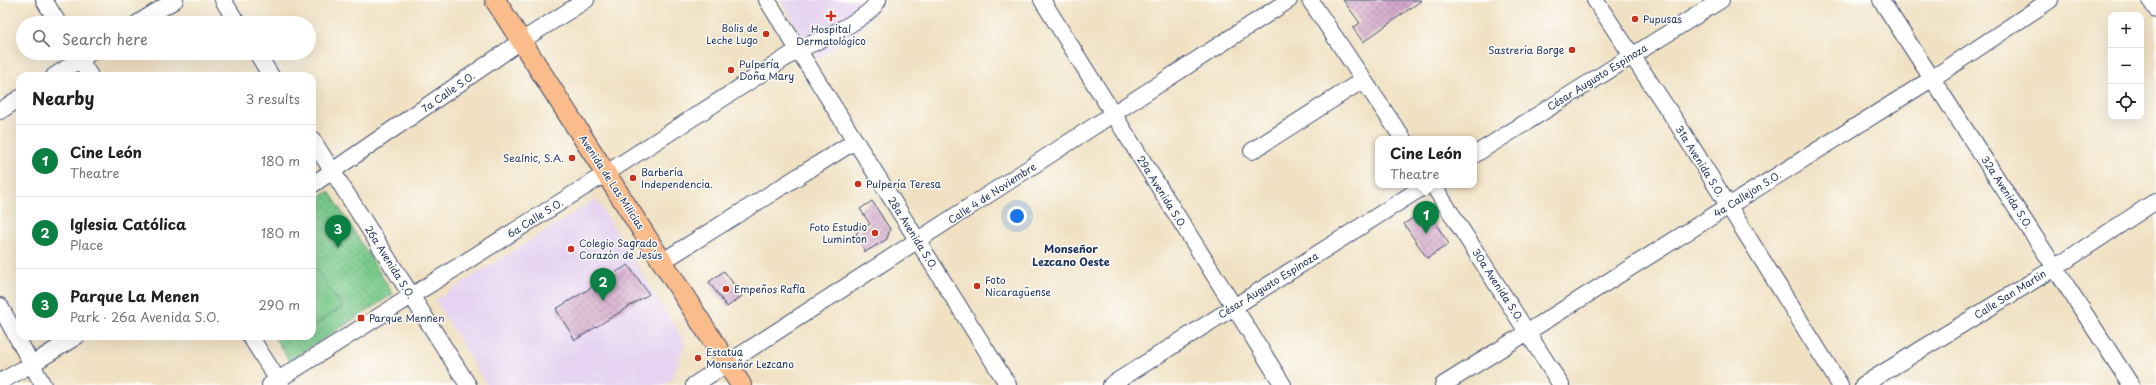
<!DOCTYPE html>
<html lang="en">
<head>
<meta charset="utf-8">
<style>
  :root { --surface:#fff; --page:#f6f6f6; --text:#202124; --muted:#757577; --line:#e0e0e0; --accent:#0b8043 }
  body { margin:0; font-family:"Playpen Sans",sans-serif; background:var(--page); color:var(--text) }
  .controls { position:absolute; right:12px; top:12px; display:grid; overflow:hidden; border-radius:8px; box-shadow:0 4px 16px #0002 }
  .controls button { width:36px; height:36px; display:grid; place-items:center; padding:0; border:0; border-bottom:1px solid var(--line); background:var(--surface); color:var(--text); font:20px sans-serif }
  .you { position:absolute; left:1017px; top:216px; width:14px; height:14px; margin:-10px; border:3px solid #fff; border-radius:50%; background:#1a73e8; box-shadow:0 0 0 6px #1a73e833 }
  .badge { display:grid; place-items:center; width:26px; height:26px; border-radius:50%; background:var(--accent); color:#fff; font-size:13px; font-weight:700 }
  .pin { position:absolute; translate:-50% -33px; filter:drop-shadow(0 1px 2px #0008) }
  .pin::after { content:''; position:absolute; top:21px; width:14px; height:12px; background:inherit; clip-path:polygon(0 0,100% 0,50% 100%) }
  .popup { position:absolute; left:1375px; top:136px; width:102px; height:52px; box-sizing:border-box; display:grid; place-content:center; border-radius:8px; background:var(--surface); filter:drop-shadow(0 1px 3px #0005); font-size:13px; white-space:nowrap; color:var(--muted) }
  .popup b { font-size:15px; color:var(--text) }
  .popup::after { content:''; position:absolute; left:50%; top:100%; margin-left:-8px; border:8px solid transparent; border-top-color:var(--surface) }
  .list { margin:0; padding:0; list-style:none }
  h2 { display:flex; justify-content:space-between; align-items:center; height:52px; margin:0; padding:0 16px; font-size:17px }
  h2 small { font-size:13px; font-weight:400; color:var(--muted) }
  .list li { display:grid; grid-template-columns:26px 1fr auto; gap:12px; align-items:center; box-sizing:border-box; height:72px; padding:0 16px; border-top:1px solid var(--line) }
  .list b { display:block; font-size:15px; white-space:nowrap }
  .list p { margin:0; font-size:13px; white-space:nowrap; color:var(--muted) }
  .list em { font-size:13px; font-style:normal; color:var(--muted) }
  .icon { flex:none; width:22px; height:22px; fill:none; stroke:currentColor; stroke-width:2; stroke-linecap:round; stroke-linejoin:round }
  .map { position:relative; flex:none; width:2156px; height:385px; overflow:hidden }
  .search { position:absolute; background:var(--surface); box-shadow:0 4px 16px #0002; left:16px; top:16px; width:300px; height:44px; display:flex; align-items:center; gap:10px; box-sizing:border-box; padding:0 14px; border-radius:22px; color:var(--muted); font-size:15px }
  .panel { position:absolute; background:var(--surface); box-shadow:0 4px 16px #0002; left:16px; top:72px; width:300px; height:268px; border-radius:12px }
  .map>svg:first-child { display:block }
  .built { fill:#e5d3f1 }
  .park { fill:url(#park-dots); stroke:#4a7c74 }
  .pitch { fill:#78c98a; stroke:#4a7c74 }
  .building { fill:url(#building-cross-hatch) }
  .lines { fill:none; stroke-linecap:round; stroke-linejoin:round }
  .minor-casing { stroke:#3b4a6d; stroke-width:18 }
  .major-casing { stroke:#3b4a6d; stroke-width:22 }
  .minor { stroke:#fff; stroke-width:16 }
  .major { stroke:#fabc8b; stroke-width:20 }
  .poi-dot { fill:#c8321e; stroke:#fdfcf7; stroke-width:1.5 }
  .labels { text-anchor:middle; stroke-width:3; stroke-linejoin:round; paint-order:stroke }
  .poi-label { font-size:10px; fill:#1b2f5e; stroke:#fdfcf7; text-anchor:start }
  .street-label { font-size:10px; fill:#1b2f5e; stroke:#fdfcf7 }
  .neighbourhood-label { font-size:11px; font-weight:bold; fill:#1b2f5e; stroke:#fdfcf7 }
</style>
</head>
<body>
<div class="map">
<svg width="2156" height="385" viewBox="0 0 2156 385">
  <defs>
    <pattern id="park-dots" width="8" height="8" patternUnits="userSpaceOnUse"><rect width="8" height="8" fill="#78c98a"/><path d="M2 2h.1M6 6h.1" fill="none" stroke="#62a474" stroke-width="1.8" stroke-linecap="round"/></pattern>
    <pattern id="building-cross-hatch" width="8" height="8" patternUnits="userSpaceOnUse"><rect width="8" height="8" fill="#d2a4c9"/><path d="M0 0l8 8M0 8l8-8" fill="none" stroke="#aa86a6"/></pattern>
  </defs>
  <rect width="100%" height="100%" fill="#fdfcf7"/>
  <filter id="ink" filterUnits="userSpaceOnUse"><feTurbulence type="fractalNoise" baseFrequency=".025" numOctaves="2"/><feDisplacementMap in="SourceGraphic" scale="8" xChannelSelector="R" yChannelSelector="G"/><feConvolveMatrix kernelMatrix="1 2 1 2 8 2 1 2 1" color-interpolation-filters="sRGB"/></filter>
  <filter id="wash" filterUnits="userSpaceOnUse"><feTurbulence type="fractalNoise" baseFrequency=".012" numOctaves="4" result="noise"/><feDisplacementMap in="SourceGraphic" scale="16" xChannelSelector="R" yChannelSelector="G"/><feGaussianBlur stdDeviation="0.9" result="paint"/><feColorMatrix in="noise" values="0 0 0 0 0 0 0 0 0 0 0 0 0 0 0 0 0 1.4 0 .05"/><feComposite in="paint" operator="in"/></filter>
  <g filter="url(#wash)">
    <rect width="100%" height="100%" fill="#f0e1c3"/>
    <!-- built -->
    <path class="built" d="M780,0H885L858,32L818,59Z
      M596,199L685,343L672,380L664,385H487L435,300Z"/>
    <!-- park -->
    <path class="park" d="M329,191L393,294L289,361L274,336H312V203Z"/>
    <!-- pitch -->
    <path class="pitch" d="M312,264L342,307L312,327Z"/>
    <g id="blocks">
      <!-- building -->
      <path class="building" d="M1343,0H1422L1363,42L1353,28L1360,23Z
        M872,201L890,229L887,239L865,252L856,233L870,224L860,209Z
        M1426,209L1449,244L1427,258L1404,224Z
        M628,265L649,294L575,340L556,309Z
        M724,271L742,296L727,307L709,282Z"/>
    </g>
  </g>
  <g filter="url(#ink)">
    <use href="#blocks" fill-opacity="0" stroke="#3b4a6d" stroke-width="1"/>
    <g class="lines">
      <defs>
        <path id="minor" d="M44,0L58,23
          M223,0L237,23
          M767,0L1008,385
          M1042,0L1283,385
          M1310,0L1403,139
          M1595,0L1677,123L1840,385
          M1881,0L2131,385
          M2150,0L2156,9
          M138,23L175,0
          M76,53L90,76
          M257,53L271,76
          M54,76L90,53
          M0,111L20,98
          M312,139L468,385
          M1252,151L1363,80
          M1474,155L1721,0
          M312,185L521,41L586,0
          M1433,185L1561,385
          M663,261L855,141
          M0,306L43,385
          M250,336L281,385
          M0,382L32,364L77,336
          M270,385L613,169L798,50C816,42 871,18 878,0
          M694,385L1289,0
          M1111,385L1426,185
          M1443,385L1933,78L2050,0
          M1863,385L2056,267L2156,201"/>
        <path id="major" d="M495,0L741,385"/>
      </defs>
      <!-- minor casing -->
      <use href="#minor" class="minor-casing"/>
      <!-- major casing -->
      <use href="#major" class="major-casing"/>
      <!-- minor -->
      <use href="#minor" class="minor"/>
      <!-- major -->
      <use href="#major" class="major"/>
    </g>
  </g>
  <!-- markers -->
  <g class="poi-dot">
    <path d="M829 10h4v4h4v4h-4v4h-4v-4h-4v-4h4z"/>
    <circle cx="1635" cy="19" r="4"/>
    <circle cx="766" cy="34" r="4"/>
    <circle cx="1572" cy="50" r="4"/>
    <circle cx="731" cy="70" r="4"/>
    <circle cx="572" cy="158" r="4"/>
    <circle cx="633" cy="178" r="4"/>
    <circle cx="858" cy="184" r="4"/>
    <circle cx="875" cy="233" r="4"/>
    <circle cx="571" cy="249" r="4"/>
    <circle cx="977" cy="286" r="4"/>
    <circle cx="726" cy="289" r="4"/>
    <rect x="357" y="314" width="8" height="8" rx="2"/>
    <circle cx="698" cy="358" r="4"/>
  </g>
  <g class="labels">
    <!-- poi labels -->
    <g class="poi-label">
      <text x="1643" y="23">Pupusas</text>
      <text x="758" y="32" text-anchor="end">Bolis de<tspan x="758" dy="12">Leche Lugo</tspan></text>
      <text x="831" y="33" text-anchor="middle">Hospital<tspan x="831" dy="12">Dermatológico</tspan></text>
      <text x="1564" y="54" text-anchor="end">Sastrería Borge</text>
      <text x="739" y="68">Pulpería<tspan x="739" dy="12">Doña Mary</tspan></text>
      <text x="564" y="162" text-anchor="end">Sealnic, S.A.</text>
      <text x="641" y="176">Barbería<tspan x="641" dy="12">Independencia.</tspan></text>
      <text x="866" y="188">Pulpería Teresa</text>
      <text x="867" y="231" text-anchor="end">Foto Estudio<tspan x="867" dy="12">Luminton</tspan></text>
      <text x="579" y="247">Colegio Sagrado<tspan x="579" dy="12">Corazón de Jesús</tspan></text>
      <text x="985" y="284">Foto<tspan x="985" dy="12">Nicaragüense</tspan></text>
      <text x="734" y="293">Empeños Rafla</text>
      <text x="369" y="322">Parque Mennen</text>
      <text x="706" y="356">Estatua<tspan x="706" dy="12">Monseñor Lezcano</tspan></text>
    </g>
    <!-- street labels -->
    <g class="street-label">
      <text transform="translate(1597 77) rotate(-32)" y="4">César Augusto Espinoza</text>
      <text transform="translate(448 92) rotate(-35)" y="4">7a Calle S.O.</text>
      <text transform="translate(1700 161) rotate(58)" y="4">31a Avenida S.O.</text>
      <text transform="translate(612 182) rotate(57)" y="4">Avenida de Las Milicias</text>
      <text transform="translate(1162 192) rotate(58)" y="4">29a Avenida S.O.</text>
      <text transform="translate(2007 192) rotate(57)" y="4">32a Avenida S.O.</text>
      <text transform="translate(992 193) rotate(-33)" y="4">Calle 4 de Noviembre</text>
      <text transform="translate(1747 194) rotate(-32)" y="4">4a Callejon S.O.</text>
      <text transform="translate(535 218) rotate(-32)" y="4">6a Calle S.O.</text>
      <text transform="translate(913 233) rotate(58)" y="4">28a Avenida S.O.</text>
      <text transform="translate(390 262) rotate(58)" y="4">26a Avenida S.O.</text>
      <text transform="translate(1268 285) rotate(-32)" y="4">César Augusto Espinoza</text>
      <text transform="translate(1498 285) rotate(57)" y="4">30a Avenida S.O.</text>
      <text transform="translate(2010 294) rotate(-32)" y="4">Calle San Martin</text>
    </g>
    <!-- neighbourhood labels -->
    <g class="neighbourhood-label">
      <text x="1071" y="253">Monseñor<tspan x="1071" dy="13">Lezcano Oeste</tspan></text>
    </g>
  </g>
</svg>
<div class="controls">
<button>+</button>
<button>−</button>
<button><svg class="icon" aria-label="locate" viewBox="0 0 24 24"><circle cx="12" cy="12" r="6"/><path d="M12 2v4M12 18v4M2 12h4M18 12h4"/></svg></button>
</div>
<div class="you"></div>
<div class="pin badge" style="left:1426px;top:234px">1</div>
<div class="popup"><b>Cine León</b>Theatre</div>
<div class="pin badge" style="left:603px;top:301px">2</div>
<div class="pin badge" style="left:338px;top:248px">3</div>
<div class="search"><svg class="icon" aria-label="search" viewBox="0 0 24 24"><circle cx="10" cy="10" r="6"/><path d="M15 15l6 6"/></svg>Search here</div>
<section class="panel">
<h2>Nearby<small>3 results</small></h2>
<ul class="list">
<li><span class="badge">1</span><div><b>Cine León</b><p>Theatre</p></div><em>180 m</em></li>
<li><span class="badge">2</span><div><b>Iglesia Católica</b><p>Place</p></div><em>180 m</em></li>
<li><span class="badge">3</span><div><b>Parque La Menen</b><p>Park · 26a Avenida S.O.</p></div><em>290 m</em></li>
</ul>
</section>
</div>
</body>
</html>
